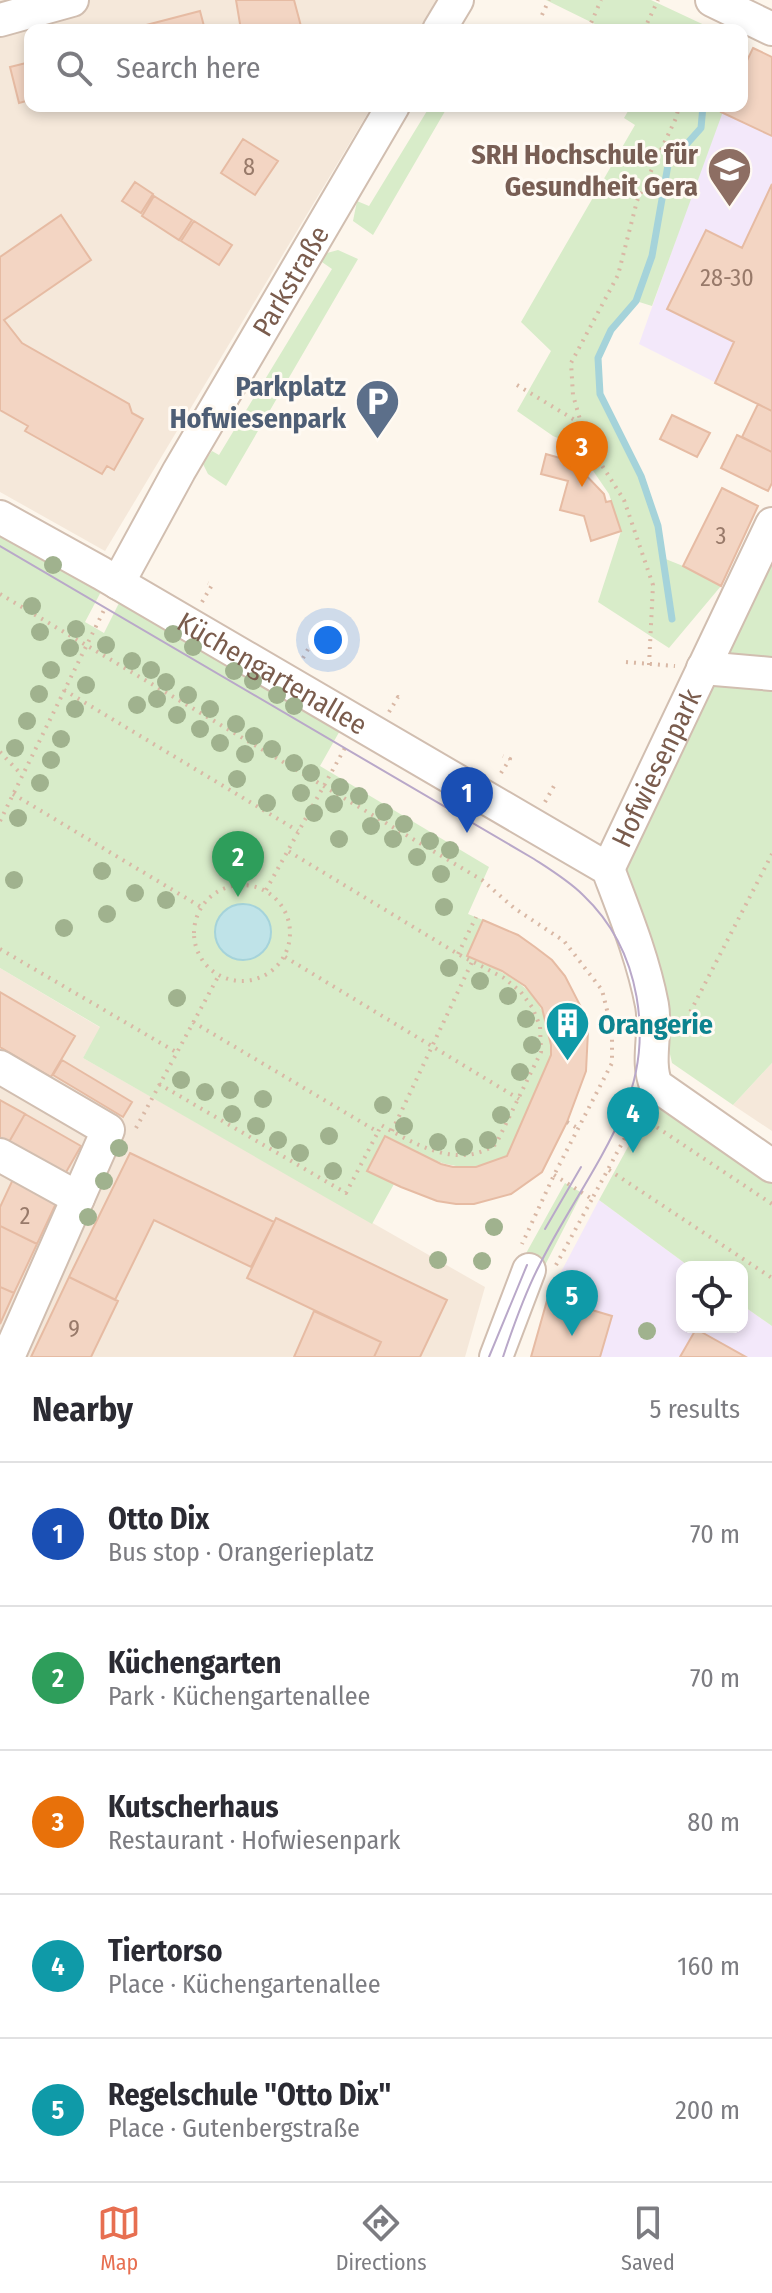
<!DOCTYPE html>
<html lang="en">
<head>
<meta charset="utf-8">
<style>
  :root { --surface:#fff; --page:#f7f7f7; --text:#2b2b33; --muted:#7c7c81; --line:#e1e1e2; --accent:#e76f51 }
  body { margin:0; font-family:"Fira Sans Condensed",sans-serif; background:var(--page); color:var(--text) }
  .controls { position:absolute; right:24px; bottom:24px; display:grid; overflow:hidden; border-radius:16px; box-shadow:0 4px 12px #0003 }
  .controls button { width:72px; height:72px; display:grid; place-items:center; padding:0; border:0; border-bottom:2px solid var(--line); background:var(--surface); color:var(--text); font:40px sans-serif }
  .you { position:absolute; left:328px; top:640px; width:28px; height:28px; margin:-20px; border:6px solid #fff; border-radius:50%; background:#1a73e8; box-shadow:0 0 0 12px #1a73e833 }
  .badge { display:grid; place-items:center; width:52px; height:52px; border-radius:50%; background:var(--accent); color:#fff; font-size:26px; font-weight:700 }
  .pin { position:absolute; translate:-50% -66px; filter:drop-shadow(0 2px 4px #0008) }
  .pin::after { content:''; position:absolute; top:42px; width:28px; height:24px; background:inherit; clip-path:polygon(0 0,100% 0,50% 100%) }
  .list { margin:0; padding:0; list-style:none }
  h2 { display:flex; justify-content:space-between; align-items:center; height:104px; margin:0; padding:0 32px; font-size:34px }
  h2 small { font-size:26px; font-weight:400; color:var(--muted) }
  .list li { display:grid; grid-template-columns:52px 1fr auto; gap:24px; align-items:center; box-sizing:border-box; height:144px; padding:0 32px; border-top:2px solid var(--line) }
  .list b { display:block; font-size:30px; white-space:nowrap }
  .list p { margin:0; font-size:26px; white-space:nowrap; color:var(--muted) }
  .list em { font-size:26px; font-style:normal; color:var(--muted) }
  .icon { flex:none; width:44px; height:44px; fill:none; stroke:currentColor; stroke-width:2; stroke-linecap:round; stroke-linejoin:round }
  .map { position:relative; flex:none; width:772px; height:1357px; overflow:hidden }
  .search { position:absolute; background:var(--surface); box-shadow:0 4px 12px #0003; left:24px; right:24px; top:24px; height:88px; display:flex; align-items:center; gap:20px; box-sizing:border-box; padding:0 28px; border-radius:16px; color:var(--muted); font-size:30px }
  .sheet { height:824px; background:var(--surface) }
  nav { display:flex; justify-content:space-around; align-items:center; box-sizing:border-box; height:112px; border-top:2px solid var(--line); background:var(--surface); font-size:22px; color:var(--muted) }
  nav a { display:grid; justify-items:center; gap:4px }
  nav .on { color:var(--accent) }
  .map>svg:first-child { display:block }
  .residential { fill:#f5e8da }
  .education { fill:#f3e8fa }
  .green { fill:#d8ecc9 }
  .water { fill:#bfe3e8; stroke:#a5d3da; stroke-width:2 }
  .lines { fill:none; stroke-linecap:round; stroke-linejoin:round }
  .stream { stroke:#a5d3da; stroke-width:7 }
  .building { fill:#f3d5c3; stroke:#e6bba3; stroke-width:2 }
  .minor-casing { stroke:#d1beb0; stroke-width:36 }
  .path { stroke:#d9b8a5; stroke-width:4; stroke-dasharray:2 6; stroke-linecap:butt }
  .minor { stroke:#fff; stroke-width:32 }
  .tram { stroke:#b9a8c9; stroke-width:2 }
  .tree { fill:#a0b28e }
  .labels { text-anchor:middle; stroke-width:6; stroke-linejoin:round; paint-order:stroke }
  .number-label { font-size:24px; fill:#987a6a }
  .education-label { font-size:28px; font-weight:bold; fill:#785e54; stroke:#fffaf3; text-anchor:end }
  .street-label { font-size:28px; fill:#7a5c4d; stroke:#fffaf3 }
  .service-label { font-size:28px; font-weight:bold; fill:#4e5e75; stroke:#fffaf3; text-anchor:end }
  .culture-label { font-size:28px; font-weight:bold; fill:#0d838f; stroke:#fffaf3; text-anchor:start }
</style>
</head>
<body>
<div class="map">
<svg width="772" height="1357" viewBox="0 0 772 1357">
  <rect width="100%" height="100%" fill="#fdf6ec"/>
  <!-- residential -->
  <path class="residential" d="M0,0H438L419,30H30V106H372L105,551L0,492Z
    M0,968L101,1028L83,1058L485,1287L465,1357H0Z
    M772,1063V1131L733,1105Z"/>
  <!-- education -->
  <path class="education" d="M753,48L772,57V411L639,344L721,112L725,106H742V71Z
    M599,1200L690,1267H682V1327H742V1305L772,1326V1357H532L551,1291Z"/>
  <!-- green -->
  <path class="green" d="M546,0H651L715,30H607Z
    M430,106H448L373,235L353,221L357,201L369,206Z
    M631,106H725L652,306L636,301C622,317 604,335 598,357C589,395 626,442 640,476C652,502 659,530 663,558L683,566L721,586L669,648L598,602L621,531L609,494L576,446L553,436L517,411L551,351L521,322L635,125L624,118Z
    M338,250L358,259L226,486L208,474L203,464L212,451L219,455L332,269L319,260L327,253Z
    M0,524L104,586L85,622L104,633L122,597L342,727L320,766L489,867L468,914L483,920L468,956C519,979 549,993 551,1055L507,1156C458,1181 427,1157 385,1136L367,1170L394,1184L372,1224L83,1058L100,1027L0,968Z
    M772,563V1063L733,1105L672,1063L639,919L622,856Z
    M654,1099L772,1179V1326L742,1305V1267H690L599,1200Z
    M565,1183L582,1193L540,1275L519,1266Z"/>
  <!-- water -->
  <path class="water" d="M215 932a28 28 0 1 1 56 0a28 28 0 1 1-56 0Z"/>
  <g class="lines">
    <!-- stream -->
    <path class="stream" d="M672,619L658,526L641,476L600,394L598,358L611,330L636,301L652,256L668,165L701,128L703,106"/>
  </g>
  <!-- building -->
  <path class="building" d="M236,0H294L302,30H241Z
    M200,11L205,30H127Z
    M753,48L772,57V136L721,112L725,106H742V71Z
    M30,62V100L19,103L10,67Z
    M243,139L278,161L255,195L221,173Z
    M135,182L153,194L141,213L122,201Z
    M772,184V411L715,383L734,342L667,309L706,230L742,248Z
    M154,196L192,220L179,240L142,216Z
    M61,215L91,260L4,320L22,343L129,404L132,413L143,419L114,470L107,466L102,474L25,431L28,426L0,410V257Z
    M194,221L232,245L219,265L181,241Z
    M758,404L772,411V452L742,437Z
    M672,415L710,433L697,457L660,439Z
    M737,435L772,452V483L768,491L721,468Z
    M563,447L581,452L577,466L604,494L606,502L611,501L621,531L591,541L584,516L560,510L568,481L541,474L546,454L560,458Z
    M722,488L758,506L721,586L683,566Z
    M483,920L518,935L535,947L552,960L565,976L583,1011L588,1031L586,1071L567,1122L542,1172L511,1194L474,1204H456L437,1201L401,1187L367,1171L385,1136L441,1164L453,1167H476L507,1156L551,1055V1045L542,1008L525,986L502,971L467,956Z
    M0,992L75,1036L51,1077L0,1047Z
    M62,1060L132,1102L123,1117L53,1075Z
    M0,1100L25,1114L5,1149L0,1146Z
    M25,1114L81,1146L61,1181L5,1149Z
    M130,1153L274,1222L251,1267L154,1220L115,1300L69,1277Z
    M15,1175L59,1197L37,1244L0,1226V1207Z
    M276,1218L447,1300L420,1357H374L381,1342L247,1278Z
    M0,1226L37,1244L14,1293L0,1287Z
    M69,1277L118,1301L91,1357H31Z
    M0,1287L14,1293L0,1324Z
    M548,1297L612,1316L600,1357H531Z
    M314,1311L381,1342L374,1357H294Z
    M696,1329L746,1357H680Z"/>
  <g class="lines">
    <defs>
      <g id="minor">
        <path d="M712,0L772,29"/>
        <path d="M0,20L72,0"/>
        <path d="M439,30L457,0"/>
        <path id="s1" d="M0,517L101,573L608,869C625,914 643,958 652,1005C657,1032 646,1061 656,1085L772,1166"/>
        <path id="s2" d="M118,583L179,471L393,106"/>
        <path d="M703,668L772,674"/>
        <path id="s3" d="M608,869L772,524"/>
        <path d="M0,1067L108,1130L8,1357"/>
        <path d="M0,1155L78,1198"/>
        <path d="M496,1357L529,1270"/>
      </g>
    </defs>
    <!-- minor casing -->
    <use href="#minor" class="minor-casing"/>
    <!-- path -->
    <path class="path" d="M542,15L549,0
      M588,30L601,0
      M644,30L658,0
      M517,385L578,422
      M0,594L482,880L514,908L564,941L602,990L612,1030V1063L554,1175L522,1244
      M202,602L212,585L208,583
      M303,658L311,644L304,641
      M626,662L675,666
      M649,665L653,585L624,500L596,456L581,423L573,395L571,363L618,275L637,201L676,118L679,106
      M64,690L298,831
      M389,712L398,697L403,700
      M0,752L22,775
      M501,773L510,759L503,756
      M13,794L201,907
      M545,802L554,786
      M0,821L105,608
      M194 933a48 48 0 1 1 96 0a48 48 0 1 1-96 0Z
      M266,890L346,746
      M0,949L176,1052
      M458,954L476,917
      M285,957L519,1099
      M193,1022L378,1132L381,1125C416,1145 459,1170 496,1144L541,1052L540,1026L532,1007L520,991L504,978L458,954L288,851
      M683,1026L772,854
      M159,1084L346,1193L378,1132
      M637,1114L772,1204
      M567,1122L579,1129
      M136,1128L219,975
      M392,1131L472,962
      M609,1170L772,1278
      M554,1175L592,1199L641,1108
      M556,1265L592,1199"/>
    <!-- minor -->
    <use href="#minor" class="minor"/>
    <!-- tram -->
    <path class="tram" d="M0,546L534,859C551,870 569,881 583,895C641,950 654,1039 624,1110C601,1165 565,1213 539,1266C524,1295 513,1327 503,1357
      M545,1229L581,1167
      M489,1357L527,1265"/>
  </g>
  <!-- trees -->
  <g class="tree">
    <circle cx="53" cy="565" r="9"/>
    <circle cx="32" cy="606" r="9"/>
    <circle cx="76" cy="629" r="9"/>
    <circle cx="40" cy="632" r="9"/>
    <circle cx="173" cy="634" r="9"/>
    <circle cx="106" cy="645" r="9"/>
    <circle cx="193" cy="647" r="9"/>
    <circle cx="70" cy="648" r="9"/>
    <circle cx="132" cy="661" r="9"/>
    <circle cx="51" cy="670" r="9"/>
    <circle cx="151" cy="670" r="9"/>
    <circle cx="234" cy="671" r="9"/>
    <circle cx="253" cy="681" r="9"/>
    <circle cx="166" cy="682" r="9"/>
    <circle cx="86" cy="685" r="9"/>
    <circle cx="39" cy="694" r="9"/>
    <circle cx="188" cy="695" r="9"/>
    <circle cx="277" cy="695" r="9"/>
    <circle cx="157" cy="699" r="9"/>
    <circle cx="137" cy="705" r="9"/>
    <circle cx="294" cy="706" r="9"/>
    <circle cx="75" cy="709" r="9"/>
    <circle cx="210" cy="709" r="9"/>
    <circle cx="177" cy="715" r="9"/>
    <circle cx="27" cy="721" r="9"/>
    <circle cx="236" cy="724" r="9"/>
    <circle cx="200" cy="729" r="9"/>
    <circle cx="254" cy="736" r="9"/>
    <circle cx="61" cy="739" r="9"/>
    <circle cx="220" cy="743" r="9"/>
    <circle cx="15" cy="748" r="9"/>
    <circle cx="272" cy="749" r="9"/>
    <circle cx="245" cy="754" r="9"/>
    <circle cx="51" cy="760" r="9"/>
    <circle cx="294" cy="763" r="9"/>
    <circle cx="311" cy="773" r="9"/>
    <circle cx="237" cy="779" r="9"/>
    <circle cx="40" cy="783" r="9"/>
    <circle cx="340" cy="787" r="9"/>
    <circle cx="301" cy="793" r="9"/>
    <circle cx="359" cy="796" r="9"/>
    <circle cx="267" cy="803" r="9"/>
    <circle cx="334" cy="804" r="9"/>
    <circle cx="384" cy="812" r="9"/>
    <circle cx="314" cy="813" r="9"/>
    <circle cx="18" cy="818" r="9"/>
    <circle cx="404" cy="824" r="9"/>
    <circle cx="371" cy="826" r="9"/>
    <circle cx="339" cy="839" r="9"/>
    <circle cx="393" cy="839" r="9"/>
    <circle cx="430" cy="841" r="9"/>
    <circle cx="450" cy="850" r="9"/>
    <circle cx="236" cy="854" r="9"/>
    <circle cx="255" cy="855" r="9"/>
    <circle cx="417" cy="857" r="9"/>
    <circle cx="102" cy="871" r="9"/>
    <circle cx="441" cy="874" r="9"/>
    <circle cx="14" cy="880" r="9"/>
    <circle cx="135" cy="893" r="9"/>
    <circle cx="166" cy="900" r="9"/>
    <circle cx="444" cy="907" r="9"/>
    <circle cx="107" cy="914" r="9"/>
    <circle cx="64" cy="928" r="9"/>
    <circle cx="449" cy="968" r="9"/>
    <circle cx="480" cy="981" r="9"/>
    <circle cx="508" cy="996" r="9"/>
    <circle cx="177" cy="998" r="9"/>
    <circle cx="526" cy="1019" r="9"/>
    <circle cx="532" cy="1045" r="9"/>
    <circle cx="520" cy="1072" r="9"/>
    <circle cx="181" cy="1080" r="9"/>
    <circle cx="230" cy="1090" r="9"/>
    <circle cx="205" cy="1092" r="9"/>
    <circle cx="263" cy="1099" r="9"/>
    <circle cx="383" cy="1105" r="9"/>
    <circle cx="232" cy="1114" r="9"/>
    <circle cx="501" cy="1115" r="9"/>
    <circle cx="256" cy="1126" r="9"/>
    <circle cx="404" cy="1126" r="9"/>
    <circle cx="329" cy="1136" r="9"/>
    <circle cx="278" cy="1140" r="9"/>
    <circle cx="488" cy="1140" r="9"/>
    <circle cx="438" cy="1142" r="9"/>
    <circle cx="464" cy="1147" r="9"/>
    <circle cx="119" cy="1148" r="9"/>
    <circle cx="300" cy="1153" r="9"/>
    <circle cx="333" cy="1171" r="9"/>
    <circle cx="104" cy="1181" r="9"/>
    <circle cx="88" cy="1217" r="9"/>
    <circle cx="494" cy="1227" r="9"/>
    <circle cx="438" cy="1260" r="9"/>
    <circle cx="482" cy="1261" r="9"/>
    <circle cx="647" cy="1331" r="9"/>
  </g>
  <!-- icons -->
  <defs>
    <symbol id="university-pin" viewBox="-11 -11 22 30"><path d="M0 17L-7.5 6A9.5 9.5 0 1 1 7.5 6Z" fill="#8d6e63" stroke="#fffaf3"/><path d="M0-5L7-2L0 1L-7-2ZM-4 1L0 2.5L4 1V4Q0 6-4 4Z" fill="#fff"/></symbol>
    <symbol id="parking-pin" viewBox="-11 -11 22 30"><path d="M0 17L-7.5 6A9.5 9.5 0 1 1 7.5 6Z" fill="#5c6f8a" stroke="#fffaf3"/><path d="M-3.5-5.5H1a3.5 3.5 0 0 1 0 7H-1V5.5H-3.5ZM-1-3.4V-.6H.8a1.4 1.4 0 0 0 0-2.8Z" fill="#fff"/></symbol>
    <symbol id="building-pin" viewBox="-11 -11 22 30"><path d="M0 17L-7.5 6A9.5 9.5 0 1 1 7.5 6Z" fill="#0f9aa8" stroke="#fffaf3"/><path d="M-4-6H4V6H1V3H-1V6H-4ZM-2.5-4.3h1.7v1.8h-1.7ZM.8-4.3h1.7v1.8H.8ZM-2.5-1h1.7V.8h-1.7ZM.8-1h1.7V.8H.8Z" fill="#fff"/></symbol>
  </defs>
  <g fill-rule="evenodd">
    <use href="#university-pin" x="704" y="144" width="51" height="69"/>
    <use href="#parking-pin" x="352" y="376" width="51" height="69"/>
    <use href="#building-pin" x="542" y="998" width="51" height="69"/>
  </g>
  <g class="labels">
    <!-- number labels -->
    <g class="number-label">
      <text x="249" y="175">8</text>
      <text x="727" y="286">28-30</text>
      <text x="721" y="544">3</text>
      <text x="25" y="1224">2</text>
      <text x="74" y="1337">9</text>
    </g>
    <!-- education labels -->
    <g class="education-label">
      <text x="698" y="164">SRH Hochschule für<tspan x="698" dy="32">Gesundheit Gera</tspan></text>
    </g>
    <!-- street labels -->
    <g class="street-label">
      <text dy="10" stroke="none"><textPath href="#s2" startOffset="348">Parkstraße</textPath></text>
      <text dy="10" stroke="none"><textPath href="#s1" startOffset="314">Küchengartenallee</textPath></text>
      <text dy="10" stroke="none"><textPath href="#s3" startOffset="112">Hofwiesenpark</textPath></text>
    </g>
    <!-- service labels -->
    <g class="service-label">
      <text x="346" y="396">Parkplatz<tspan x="346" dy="32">Hofwiesenpark</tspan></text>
    </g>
    <!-- culture labels -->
    <g class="culture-label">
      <text x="598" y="1034">Orangerie</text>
    </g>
  </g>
</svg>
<div class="controls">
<button><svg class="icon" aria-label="locate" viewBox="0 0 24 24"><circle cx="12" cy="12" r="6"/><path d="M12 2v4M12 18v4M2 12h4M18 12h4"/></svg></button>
</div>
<div class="you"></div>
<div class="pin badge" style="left:467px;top:833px;background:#1a4fb4">1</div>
<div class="pin badge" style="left:238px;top:897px;background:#2e9e5b">2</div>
<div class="pin badge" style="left:582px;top:487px;background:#e8710a">3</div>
<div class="pin badge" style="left:633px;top:1153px;background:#0f9aa8">4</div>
<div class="pin badge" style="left:572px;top:1336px;background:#0f9aa8">5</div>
<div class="search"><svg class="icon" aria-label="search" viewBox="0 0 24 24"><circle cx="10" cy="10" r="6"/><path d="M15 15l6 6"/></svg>Search here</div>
</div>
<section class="sheet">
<h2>Nearby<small>5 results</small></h2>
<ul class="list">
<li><span class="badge" style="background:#1a4fb4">1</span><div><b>Otto Dix</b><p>Bus stop · Orangerieplatz</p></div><em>70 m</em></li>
<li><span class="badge" style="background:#2e9e5b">2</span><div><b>Küchengarten</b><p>Park · Küchengartenallee</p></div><em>70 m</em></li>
<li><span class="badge" style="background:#e8710a">3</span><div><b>Kutscherhaus</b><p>Restaurant · Hofwiesenpark</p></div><em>80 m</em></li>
<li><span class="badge" style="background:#0f9aa8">4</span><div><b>Tiertorso</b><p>Place · Küchengartenallee</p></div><em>160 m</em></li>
<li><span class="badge" style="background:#0f9aa8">5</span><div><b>Regelschule &quot;Otto Dix&quot;</b><p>Place · Gutenbergstraße</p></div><em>200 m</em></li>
</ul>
</section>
<nav>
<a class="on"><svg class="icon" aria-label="map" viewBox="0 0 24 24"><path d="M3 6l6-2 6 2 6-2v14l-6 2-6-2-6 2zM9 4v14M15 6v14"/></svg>Map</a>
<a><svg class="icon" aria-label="directions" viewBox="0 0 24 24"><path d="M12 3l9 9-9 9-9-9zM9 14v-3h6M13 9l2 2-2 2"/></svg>Directions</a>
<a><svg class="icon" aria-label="saved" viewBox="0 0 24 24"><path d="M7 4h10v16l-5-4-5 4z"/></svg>Saved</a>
</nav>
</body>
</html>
